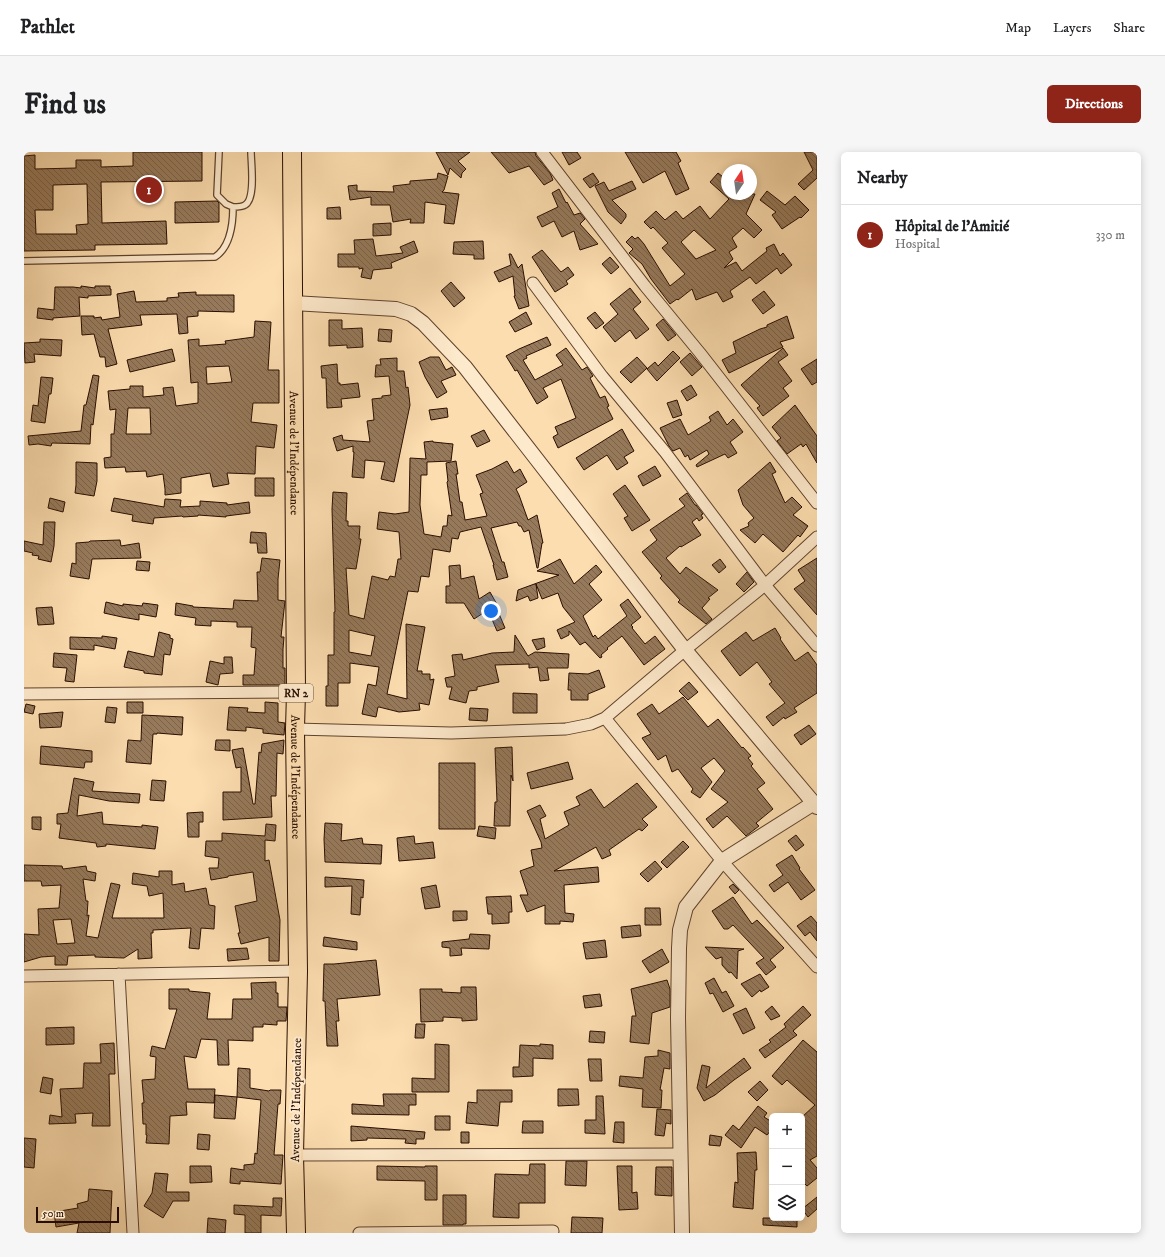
<!DOCTYPE html>
<html lang="en">
<head>
<meta charset="utf-8">
<style>
  :root { --surface:#fff; --page:#f6f6f6; --text:#202124; --muted:#757577; --line:#e0e0e0; --accent:#8f2418 }
  body { margin:0; font-family:"IM FELL DW Pica",serif; background:var(--page); color:var(--text) }
  .controls { position:absolute; right:12px; bottom:12px; display:grid; overflow:hidden; border-radius:6px; box-shadow:0 2px 10px #0003 }
  .controls button { width:36px; height:36px; display:grid; place-items:center; padding:0; border:0; border-bottom:1px solid var(--line); background:var(--surface); color:var(--text); font:20px sans-serif }
  .compass { position:absolute; left:697px; top:12px; width:36px; height:36px; border-radius:50%; background:var(--surface); box-shadow:0 2px 10px #0003; rotate:13deg }
  .scale { position:absolute; left:12px; bottom:10px; width:83px; box-sizing:border-box; padding-left:4px; border:2px solid #290e00; border-top:0; font-size:11px; line-height:14px; white-space:nowrap; color:#290e00; -webkit-text-stroke:3px #fde9cb; paint-order:stroke }
  .you { position:absolute; left:467px; top:459px; width:14px; height:14px; margin:-10px; border:3px solid #fff; border-radius:50%; background:#1a73e8; box-shadow:0 0 0 6px #1a73e833 }
  .badge { display:grid; place-items:center; width:26px; height:26px; border-radius:50%; background:var(--accent); color:#fff; font-size:13px; font-weight:700 }
  .pin { position:absolute; translate:-50% -50%; border:2px solid #fff; box-shadow:0 1px 4px #0006 }
  .list { margin:0; padding:0; list-style:none }
  h2 { display:flex; justify-content:space-between; align-items:center; height:52px; margin:0; padding:0 16px; font-size:17px }
  h2 small { font-size:13px; font-weight:400; color:var(--muted) }
  .list li { display:grid; grid-template-columns:26px 1fr auto; gap:12px; align-items:center; box-sizing:border-box; height:60px; padding:0 16px; border-top:1px solid var(--line) }
  .list b { display:block; font-size:15px; white-space:nowrap }
  .list p { margin:0; font-size:13px; white-space:nowrap; color:var(--muted) }
  .list em { font-size:13px; font-style:normal; color:var(--muted) }
  .icon { flex:none; width:22px; height:22px; fill:none; stroke:currentColor; stroke-width:2; stroke-linecap:round; stroke-linejoin:round }
  .map { position:relative; flex:none; width:793px; height:1081px; overflow:hidden; border-radius:6px }
  header { display:flex; align-items:center; gap:24px; box-sizing:border-box; height:56px; padding:0 20px; background:var(--surface); border-bottom:1px solid var(--line) }
  header strong { font-size:19px }
  nav { display:flex; gap:22px; margin-inline-start:auto; font-size:14px }
  .intro { display:flex; align-items:center; justify-content:space-between; box-sizing:border-box; height:96px; padding:0 24px }
  h1 { margin:0; font-size:28px }
  .button { padding:10px 18px; border-radius:6px; background:var(--accent); color:#fff; font-size:14px; font-weight:700 }
  main { display:flex; gap:24px; padding:0 24px }
  aside { flex:1; background:var(--surface); border-radius:6px; box-shadow:0 2px 10px #0003 }
  .map>svg:first-child { display:block }
  .building { fill:url(#building-back-hatch); stroke:#290e00; fill-rule:evenodd }
  .lines { fill:none; stroke-linecap:round; stroke-linejoin:round }
  .service-casing { stroke:#5e422c; stroke-width:8 }
  .minor-casing { stroke:#5e422c; stroke-width:13 }
  .tertiary-casing { stroke:#5e422c; stroke-width:16 }
  .primary-casing { stroke:#290e00; stroke-width:20 }
  .service { stroke:#fde9cb; stroke-width:5.5 }
  .minor { stroke:#fde9cb; stroke-width:11 }
  .tertiary { stroke:#fde9cb; stroke-width:14 }
  .primary { stroke:#fcddaf; stroke-width:18 }
  .labels { text-anchor:middle; stroke-width:4; stroke-linejoin:round; paint-order:stroke }
  .shield { fill:#fde9cb; stroke:#69503d; stroke-width:1 }
  .shield-label { font-size:11px; font-weight:bold; fill:#290e00 }
  .street-label { font-size:12px; fill:#290e00; stroke:#fde9cb }
</style>
</head>
<body>
<header>
<strong>Pathlet</strong>
<nav><a>Map</a><a>Layers</a><a>Share</a></nav>
</header>
<div class="intro"><h1>Find us</h1><a class="button">Directions</a></div>
<main>
<div class="map">
<svg width="793" height="1081" viewBox="0 0 793 1081">
  <defs>
    <pattern id="building-back-hatch" width="6" height="6" patternUnits="userSpaceOnUse"><rect width="6" height="6" fill="#977a5b"/><path d="M-1 5l2 2M0 0l6 6M5-1l2 2" fill="none" stroke="#7b6249"/></pattern>
  </defs>
  <rect width="100%" height="100%" fill="#fcddaf"/>
  <filter id="stains"><feTurbulence type="fractalNoise" baseFrequency=".005" numOctaves="4"/><feColorMatrix values="0 0 0 0 .2 0 0 0 0 .09 0 0 0 0 .02 0 0 0 .5 -.17"/></filter>
  <radialGradient id="worn" r=".72"><stop offset=".6" stop-color="#630" stop-opacity="0"/><stop offset="1" stop-color="#630" stop-opacity=".3"/></radialGradient>
  <!-- building -->
  <path class="building" d="M109,0H178V29L77,30L78,71L142,69L143,92L71,93V98L0,99V4L11,3V17L52,16V8H77V15L109,14ZM63,32L64,72L52,73L53,82H12L11,58H29V33Z
    M412,0H446L434,9L442,17L438,21L437,26L426,16L424,23Z
    M467,0H511L512,4L526,21L529,28L520,33L505,14L485,21Z
    M538,0H553L557,6L545,13Z
    M601,0H652L657,9L654,11L665,37L652,43L641,19L619,31Z
    M780,0H791L793,4V27V26L780,38L774,32L789,18Z
    M414,21L424,24L420,38L418,40L435,42L430,72L420,71L422,53L401,50L400,71H386L387,67L369,70L366,53H347V45L326,48L324,34L333,33V39L370,40L369,34L386,32V29L413,27Z
    M569,21L575,30L566,36L559,27Z
    M694,21L703,28V42H731L722,62L738,78L730,86L719,76L708,86L713,95L705,100L709,107L700,116L712,110L718,119L743,99L742,96L750,92L756,104L759,101L768,113L757,122L753,116L732,132L726,125L706,139L709,145L699,150L693,140L672,148L668,137L654,148L653,147L646,152L627,127L618,112L605,101L609,97L602,90L608,84L611,87L614,85L620,92L646,134L661,122L638,96L644,91L629,75L627,77L620,70L632,59L641,68L652,59L659,67L676,54L686,67L705,47L686,30ZM670,78L692,98L672,107L657,90Z
    M608,29L612,37L588,48L602,62V65L597,72L584,60L571,34L580,30L585,39Z
    M535,37L542,51L543,50L550,63L556,61L561,67L556,72L574,92L556,98L550,79L538,85L530,69L518,75L513,65L534,55L528,41Z
    M743,39L761,53L771,44L785,58L777,66L776,65L758,77L748,63L752,60L736,48Z
    M193,49L195,51V70L151,71V50Z
    M316,55L317,67H303V56Z
    M367,71V83L349,84V72Z
    M349,87L352,104L379,101L376,95L390,89L394,100L367,111L368,116L349,118L347,127L337,125L339,116L335,117V115H314V102H331L330,88Z
    M459,89L460,107H450V103L429,102L430,90Z
    M518,98L537,120L544,115L550,123L542,129L544,132L531,140L508,105Z
    M485,102H487L494,116L498,112L505,154L495,157L490,144H491L489,124L475,130L470,120L487,113Z
    M586,105L595,115L587,122L578,112Z
    M427,130L441,146L430,155L417,139Z
    M57,134L71,136V134H86V137H87V143L64,144V146L55,145L56,164L29,166V168L13,166L14,156L30,158L31,135H49L57,136Z
    M606,136L617,150L609,157L625,177L612,187L606,178L591,190L579,175L594,162L586,152Z
    M110,139L112,150L143,149V146L155,145L154,141L172,140V143H210V160L174,159V164L163,165L164,181L155,182L153,162L116,163L118,173L84,177L93,212L82,215L81,205H76L70,182L58,183L57,164H70V166L77,165L78,168L96,165L93,142Z
    M740,139L751,153L739,162L728,148Z
    M502,160L508,172L491,180L485,170Z
    M571,160L580,171L572,177L563,166Z
    M763,164L770,186L756,190L759,195L705,221L698,208L712,201L709,190L736,177L743,175V173Z
    M639,167L652,183L644,189L632,173Z
    M305,168H318V177L338,176L339,195L323,196V193L305,194Z
    M231,169L247,170L244,218H255V251H229L227,270L253,273L250,296L232,294L231,322L203,321L205,332L189,335L186,321L157,326V341L141,343V337L139,322L123,325L122,319L102,320L101,315L81,316L80,306L87,305V282H90L92,257L86,258L84,239L106,237V234H119V245L140,243L139,236L149,235L152,254L174,251V230L167,231L164,188L175,187V194L202,192L201,189L230,185ZM205,214L208,230L183,232L182,215ZM104,256H126L127,282H102Z
    M355,177L368,178L367,190L354,189Z
    M523,185L527,193L502,204L503,206L499,208L511,228L539,213L532,203L542,196L558,218L563,215L569,224L566,226L576,246L581,244L585,254L583,255L589,267L534,296L529,285L534,282L531,275L552,266L537,227L519,236L524,245L513,252L493,218L491,219L490,217L482,204L495,197Z
    M16,187L38,188L37,204L10,202L11,210L1,211L0,191L16,190Z
    M759,196L764,203L754,210L768,229L759,236L765,244L739,264L733,256L736,254L717,233Z
    M148,197L151,209L106,220L103,208Z
    M649,199L656,206L633,229L623,217L631,210L634,214Z
    M666,201L678,215L668,224L656,210Z
    M406,205H415L422,218L428,215L432,223L417,229L423,240L413,246L401,225L395,210Z
    M613,205L623,216L607,231L596,220Z
    M373,206V219H380L382,236L384,235L386,253L370,330L357,327L361,310L341,308L340,326L328,325L330,300H329V294L313,299L309,286L318,283L319,288L346,290L343,269L350,268L348,247L358,246V244L367,243L365,224L351,225L352,213H357L356,207Z
    M793,207V230L788,233L777,217Z
    M313,212L314,231H316V233L334,231L336,245L317,247L318,255L303,256L302,226H298L297,214Z
    M69,223L75,224L69,273L67,272L66,292L28,291L27,294L14,292L5,293L4,284L57,279L60,253H62Z
    M17,225L29,226L27,242H25L21,271L7,269L9,253L14,254Z
    M667,233L673,243L663,249L657,239Z
    M653,248L658,263L649,266L643,251Z
    M771,253L793,284V311L782,292L779,295L777,292L763,302L753,289L757,286L748,275Z
    M423,256L424,265L407,268L405,258Z
    M694,259L703,273L709,267L719,280L706,290L713,301L704,306L701,302L673,315L672,313L685,302L683,298L666,308L664,303L661,305L656,296L649,299L645,294L636,276L656,267L664,283L687,269L685,265Z
    M598,277L610,299L600,305L604,311L593,318L583,303L560,318L552,306Z
    M460,278L466,289L453,295L447,284Z
    M409,289V290L429,292L427,309L403,310V323H397L396,353L400,382L417,385L419,374H423L424,363L428,364L423,330L424,329L422,311L432,309L434,322H432L436,350H438L441,368L463,364L456,342L459,341L452,323L468,317L483,309L490,321L496,317L503,330L492,337L495,343L504,368L513,363L519,391H518L514,416H513L505,378L500,380L497,374H495L493,370L467,376L478,410H480L484,425L473,428L469,413H470L457,375L436,380L434,387L428,386L426,400L409,397L405,425L397,424L394,440L384,439L363,542L383,547L382,472L401,475L393,519H398V522H406V528L410,527L405,553L395,551L396,558L375,560L355,555H354L352,565L338,562L344,532L352,534L355,515L326,511V531H314V554H302V534H304V503H310V460H311L308,357L309,340L323,341L322,369H324V374H336L335,387H337L332,417L322,416L325,463L340,467L348,424L364,428L366,424L371,425L374,407H377L375,380L353,377L355,360L371,362L385,360L386,306L402,307L400,290ZM325,478L351,484L347,504L325,500Z
    M52,310L73,311V329L70,344L51,341L52,333Z
    M746,310L752,320L748,322L761,351L768,345L778,355L769,363L784,374L776,385L774,383L759,400L739,382L731,391L716,378L725,374L724,371L730,366L719,353L714,338Z
    M631,314L637,324L619,334L614,324Z
    M231,326H250V344H231Z
    M601,333L626,368L608,379L600,366L604,364L589,342Z
    M663,341L671,353H672L679,362L677,363L679,366L675,369L673,366L668,370L677,383L657,395L656,394L642,406L656,422L662,415L694,438L684,446L686,447L678,456L688,467L682,472L654,450L656,448L636,426L638,424L618,400L633,388L626,378L661,354L655,347Z
    M26,346L41,350L39,360L24,356Z
    M90,346L140,355L141,347L157,348L156,355L176,354V349L203,351V353L225,350L226,361L202,364V365L174,363V364L159,365L158,364L130,366L129,372L108,369L109,363L87,359Z
    M20,370H31L30,394L27,410L14,407L15,404L8,403L9,401L0,399V389L19,393Z
    M227,380L242,381L243,401H234L233,391H226Z
    M96,388L97,394L115,391L117,406L68,407L65,427L46,424L48,411L52,412V391L65,390L66,389Z
    M238,406L256,408L254,427V448L261,449L257,485H260L259,497V516H261V533H219V523H230L232,496L227,495L228,475H213V470L187,469V474L171,473L172,466L151,463L152,451L169,454V455L209,457L210,448L234,449L233,420H236Z
    M793,406V463L770,437L781,429L774,418Z
    M536,407L550,432L572,413L578,420L565,432L578,448L559,464L569,485L571,483L574,487L603,464L596,453L604,447L617,465L607,473L609,475L608,476L621,492L631,484L641,497L620,513L598,484L583,496L584,497L577,503L578,505L576,506L561,490L556,493L545,479V483L537,487L533,478L551,470L539,455L534,441L518,447L512,432L514,446L506,449L504,444L492,449L494,438L535,423L513,419Z
    M696,407L702,415L695,421L688,413Z
    M113,409L126,410L125,419L112,418Z
    M436,413L437,427L450,424L455,447L466,440L475,456L473,457L481,476L473,479L464,458L450,467L440,451H422V434H426L425,414Z
    M723,420L730,430L720,440L712,432Z
    M82,450L99,454V452L118,454L119,451L134,453L132,465L115,462V468L98,465L80,461Z
    M28,455L30,472L14,473L12,456Z
    M751,476L757,486L756,487L771,509L784,500L793,513V541L770,556L773,560L761,567L760,565L749,574L742,565L761,551L745,532L748,530L733,510L716,524L697,499L722,480L729,489Z
    M135,480L146,483V486L149,487L146,503L140,502L138,523L120,521V519L100,515L104,499L130,505Z
    M491,483L504,504L511,500L545,502L544,516H523L525,528L516,529L514,515L505,516V512L471,513L475,530L453,535V538L445,539L442,551L425,547L428,535H423L421,526L431,524L428,503L438,502L439,508L468,501L490,500Z
    M78,484L93,486L91,497L70,493V498L46,497V485L78,486Z
    M520,486L521,495L513,498L508,488Z
    M30,501L53,503L50,530L41,529L43,516L29,515Z
    M200,505H208L209,521L196,522L194,533L182,530L186,509L200,512Z
    M575,518L581,535L564,542V548H547V538H544L545,521L564,522Z
    M665,530L674,540L664,548L655,539Z
    M489,541L513,542V561H489Z
    M659,545L684,575L694,567L718,596L719,595L727,604L724,606L729,612L727,614L741,631L733,637L749,657L732,671L735,674L722,684L703,664L689,676L682,667L704,650L687,637L701,619L690,606L677,616L688,630L676,646L667,640L669,637L654,617L648,620L642,603L634,608L618,586L627,582L613,562L628,552L635,562Z
    M103,550H119V561H103Z
    M241,550L254,551V570L261,571L260,583L239,581V577L222,575V579L203,578L205,555L224,556L223,560L241,561Z
    M2,552L11,554L9,562L0,560Z
    M83,555L93,556L91,571L81,570Z
    M446,556L464,557L463,569L445,568Z
    M39,560L37,575L16,576L15,562Z
    M118,563L159,565L158,583L133,581V582H129L127,612L102,610L104,588L117,589Z
    M785,573L792,582L777,593L770,583Z
    M192,588H206V599L191,598Z
    M260,588L259,602L253,601L252,644H247L248,665L199,668V640H217V615L212,616L208,598L219,596L229,652H231L235,600L237,601L238,592Z
    M17,594L68,599V610H61L60,616L16,612Z
    M488,595L489,629L487,623L486,674H470L471,650H473L471,596Z
    M544,610L549,627L507,637L503,621Z
    M415,611H451V677H415Z
    M50,626L70,630L68,639L116,642L115,651L85,649L55,643L53,664L78,660L79,672L118,675V673L134,675L131,697L82,692V694L73,695L72,691L35,686L37,672H33V662L44,661Z
    M128,628L142,629L140,649L126,648Z
    M613,631L633,655L618,667L624,673L618,679L615,677L585,698L587,703L578,707L572,695L530,719L574,715L575,730L540,733L541,761L550,762L549,770L536,769V772H521V753L503,760L496,743H504L496,719L510,714L507,698L518,696L517,690L503,659L516,653L522,664L516,667L521,687L545,673L540,660L556,653L552,645L567,637L580,656Z
    M179,660V670H175V685H164L163,661Z
    M8,665H17V678L8,677Z
    M301,671L318,672L317,689L338,686L339,692L358,693L357,712L301,710L300,687Z
    M242,672L252,673L251,689L241,688V709L245,708L256,768L255,809H245V785L217,792L214,781H216L211,754L233,749L229,720L204,724V725L187,728L185,716H194L195,706L181,704L182,689H198V681L241,684Z
    M455,674L472,676L471,687L453,684Z
    M772,683L780,693L772,699L764,689Z
    M390,684L391,692L409,690L411,706L375,709L373,686Z
    M659,689L665,695L643,716L637,710Z
    M768,703L776,716L775,717L791,738L777,748L764,730L750,740L745,733L759,723L752,713Z
    M631,709L638,717L624,730L616,722Z
    M0,713L38,714L39,717L62,714L63,719L72,721L71,729L59,727L62,749H64L63,764L65,763L62,784L74,786L87,731L96,733L88,766H140L139,741L125,744L123,734L108,732L109,721L135,725V719H148V733L160,731L161,740L182,736L185,753L191,754L190,777L177,776L175,797L165,796L167,776L129,778V781H127L128,806L114,807V797L100,806L71,805V803L44,804L43,813H31V804L17,805L0,810V782L15,783L14,757L35,756L37,733L18,734L17,729H0ZM47,767L51,791L33,792L29,768Z
    M301,725L340,728L339,746L337,745L336,763L327,762L328,734L301,735Z
    M709,732L715,738L711,742L705,735Z
    M412,733L416,755L401,757L397,736Z
    M487,744L488,760H485V771L468,772V762H464L462,745Z
    M709,745L728,772L733,768L760,796L746,808L752,815L742,823L732,811L740,806L709,773L704,777H700L688,759Z
    M621,756H636L637,773H621Z
    M429,759H443V768L429,769Z
    M787,764L793,771V789L786,780L781,784L773,774Z
    M616,773L617,784L598,786L597,775Z
    M446,782L466,783L465,797L437,796L438,803L426,804V796L418,795V790L445,787Z
    M300,785L333,790V798L299,794Z
    M581,788L583,805L562,807L559,791Z
    M681,795L720,797L714,799L713,827L707,820L705,821L698,813V805L692,807Z
    M223,796L225,807L204,809L203,797Z
    M638,797L645,810L626,821L618,809Z
    M352,808L356,843L313,847L315,869H312L314,894H303L301,849H299L300,812H310Z
    M736,822L745,835L737,840L736,838L728,845L717,832Z
    M690,826L698,841L702,839L710,854L699,860L689,841L686,842L681,831Z
    M643,828L646,837V855L628,861L625,892L606,890L608,864H612L607,837Z
    M252,830V841H254V855H263L262,869H253V873L239,872V875H229V889L204,888L205,913H194L193,888L177,887L172,906L160,904L164,937H191L190,951L162,950L163,963L146,964L145,992L122,991L123,983H122V972H119L118,951H120L118,928L131,927L132,905L126,904L128,894L141,897L153,857H145V837H165V839L186,841L183,867H208L209,847H228L227,831Z
    M437,835H452L453,868L438,869V866L419,865V869L397,870L396,837H418V840L437,841Z
    M576,842L578,854L561,856L559,844Z
    M748,854L756,864L747,868L741,860Z
    M779,854L787,863L769,879L773,883L741,906L735,898L747,890L745,888L762,875L760,872Z
    M722,856L731,876L719,882L709,862Z
    M392,872H401L400,886H391Z
    M50,875V892L22,893V876Z
    M566,879L581,880L580,891L565,890Z
    M779,888L793,900V1004L786,1008L793,1016V1026L783,1034L781,1032L778,1034V965L791,953L763,928L758,933L748,924Z
    M90,891L91,922H85L86,974H68L69,961L51,962L52,971L25,972L26,963L38,965L36,937L59,936L60,911H77L76,892Z
    M411,892L425,893V940H388V926L411,927Z
    M516,892L529,893V907L509,906V924L489,925V915H495L496,893L516,894Z
    M634,898L646,901V917L640,916L636,938H638L637,956L618,955L619,937L595,934L596,924L619,926L621,905L634,904Z
    M720,906L727,916L710,928L691,943L680,949L673,936L678,913L686,915L682,936Z
    M564,907H577L578,929H566Z
    M214,916L226,917V936L245,939L246,938H257L256,952H254L250,1003H259L257,1032L216,1029V1032L206,1031L207,1016L220,1018V1013L230,1012L231,1001L233,1002L237,948L213,945Z
    M19,925L29,927L27,942L16,940Z
    M736,929L744,938L733,949L724,940Z
    M534,937H554L555,953L534,954Z
    M453,938H488V950H476L474,974L442,971L444,950L453,951Z
    M359,942H392V953H385V963L328,962V952L360,954Z
    M191,943L213,945L211,967L190,966Z
    M572,944H579L581,982L561,981V968H572Z
    M734,954L743,961L740,965L748,970V977L743,983L731,975L717,996L701,983L709,973L715,978Z
    M633,957L647,958V972L642,971L640,984L631,983Z
    M411,964H426V978H411Z
    M499,969H519V981H498Z
    M591,970H600V991L589,990Z
    M327,974L401,980L400,987H392V992L381,991L382,987L343,986V988L327,989Z
    M437,980H445V991H437Z
    M174,982L186,983L185,998L173,997Z
    M686,983L698,985L696,994L685,993Z
    M0,986L12,987L10,1016L0,1015Z
    M732,1000L733,1018H731L729,1057L709,1055L711,1030L714,1031L713,1001Z
    M542,1009H563L562,1034L541,1033Z
    M506,1012H521V1051H495V1066L469,1065L471,1022L505,1023Z
    M166,1014H187L188,1030L166,1031Z
    M353,1014L401,1015V1014H413V1048H401V1029L353,1028Z
    M593,1014H608V1041L613,1040L614,1057L595,1058Z
    M632,1015H648V1044L631,1043Z
    M131,1021L144,1022L142,1040H165V1049H149L139,1066L120,1054L128,1041Z
    M65,1037L88,1039L86,1081H53L55,1071L32,1075L30,1060L54,1056L53,1052L64,1049Z
    M419,1043H442V1072H439V1073H419Z
    M793,1045V1057L784,1065L778,1057Z
    M249,1046H258L257,1064L237,1063V1081H221V1063L210,1062V1053L249,1055Z
    M548,1065L579,1066L578,1081H547Z
    M184,1066L202,1068L201,1081H183Z
    M739,1066H773V1075L739,1073Z"/>
  <g class="lines">
    <defs>
      <path id="service" d="M209,55C212,55 218,55 221,53C232,47 227,11 227,0
        M0,109L191,105C206,95 209,72 209,55L202,52L193,43L195,0"/>
      <path id="minor" d="M518,0L621,134L676,201L793,351
        M509,131L578,224L641,300L741,433L793,494
        M0,542L272,540
        M581,566L698,709L793,815
        M271,577L427,581L542,577L567,572L581,566L661,498L741,433L793,385
        M95,822L109,1081
        M0,824L274,819
        M270,1003L656,1002
        M335,1081L529,1079"/>
      <path id="tertiary" d="M269,151L372,157L387,162L399,171L441,215L661,498L793,655
        M658,1081L654,866L655,796L656,778L662,755L698,709L790,651"/>
      <g id="primary">
        <path id="s1" d="M268,0L272,540L271,577L274,819L270,1003L272,1081"/>
      </g>
    </defs>
    <!-- service casing -->
    <use href="#service" class="service-casing"/>
    <!-- minor casing -->
    <use href="#minor" class="minor-casing"/>
    <!-- tertiary casing -->
    <use href="#tertiary" class="tertiary-casing"/>
    <!-- primary casing -->
    <use href="#primary" class="primary-casing"/>
    <!-- service -->
    <use href="#service" class="service"/>
    <!-- minor -->
    <use href="#minor" class="minor"/>
    <!-- tertiary -->
    <use href="#tertiary" class="tertiary"/>
    <!-- primary -->
    <use href="#primary" class="primary"/>
  </g>
  <g class="labels">
    <!-- shield labels -->
    <rect class="shield" x="255" y="532" width="34" height="18" rx="3"/>
    <g class="shield-label">
      <text x="272" y="545">RN 2</text>
    </g>
    <!-- street labels -->
    <g class="street-label">
      <text dy="4" stroke="none"><textPath href="#s1" startOffset="301">Avenue de l'Indépendance</textPath></text>
      <text dy="4" stroke="none"><textPath href="#s1" startOffset="625">Avenue de l'Indépendance</textPath></text>
      <text transform="translate(272 948) rotate(-89)" y="4">Avenue de l'Indépendance</text>
    </g>
  </g>
  <rect width="100%" height="100%" filter="url(#stains)"/>
  <rect width="100%" height="100%" fill="url(#worn)"/>
</svg>
<div class="controls">
<button>+</button>
<button>−</button>
<button><svg class="icon" aria-label="layers" viewBox="0 0 24 24"><path d="M12 4l9 5-9 5-9-5zM3 14l9 5 9-5"/></svg></button>
</div>
<svg class="compass" viewBox="-18 -18 36 36"><path d="M0-13l5 13h-10z" fill="#e53935"/><path d="M0 13l5-13h-10z" fill="#757577"/></svg>
<div class="scale">50 m</div>
<div class="you"></div>
<div class="pin badge" style="left:125px;top:38px">1</div>
</div>
<aside>
<h2>Nearby<small></small></h2>
<ul class="list">
<li><span class="badge">1</span><div><b>Hôpital de l'Amitié</b><p>Hospital</p></div><em>330 m</em></li>
</ul>
</aside>
</main>
</body>
</html>
